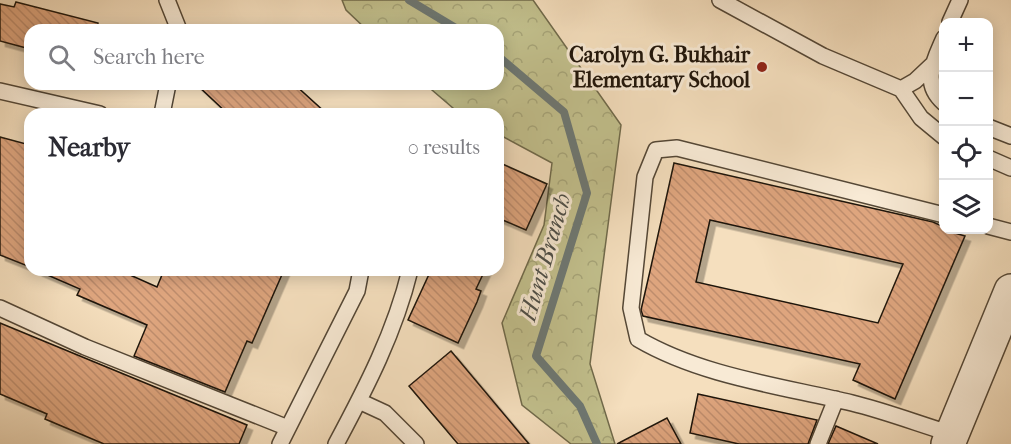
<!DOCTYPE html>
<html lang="en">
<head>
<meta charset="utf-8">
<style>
  :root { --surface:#fff; --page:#f2f2f3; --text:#2b2b33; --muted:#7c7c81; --line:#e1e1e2 }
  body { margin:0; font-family:"IM FELL French Canon",serif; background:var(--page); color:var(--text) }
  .controls { position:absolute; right:18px; top:18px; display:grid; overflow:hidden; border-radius:12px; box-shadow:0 3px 15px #0003 }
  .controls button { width:54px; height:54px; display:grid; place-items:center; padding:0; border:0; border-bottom:2px solid var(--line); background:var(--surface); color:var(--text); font:30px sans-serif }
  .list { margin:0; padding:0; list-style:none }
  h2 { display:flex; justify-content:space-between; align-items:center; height:78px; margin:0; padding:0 24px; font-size:26px }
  h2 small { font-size:20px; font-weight:400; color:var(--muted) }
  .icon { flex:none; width:33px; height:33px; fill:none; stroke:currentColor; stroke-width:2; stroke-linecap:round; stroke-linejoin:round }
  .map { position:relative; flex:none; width:1011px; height:444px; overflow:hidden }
  .search { position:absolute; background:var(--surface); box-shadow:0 3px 15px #0003; left:24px; top:24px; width:480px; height:66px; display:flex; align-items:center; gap:15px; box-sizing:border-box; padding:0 21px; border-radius:18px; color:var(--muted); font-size:22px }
  .panel { position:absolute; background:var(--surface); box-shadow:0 3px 15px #0003; left:24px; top:108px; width:480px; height:168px; border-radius:18px }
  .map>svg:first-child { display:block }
  .forest { fill:url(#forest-crowns); stroke:#706a4b; stroke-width:1.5 }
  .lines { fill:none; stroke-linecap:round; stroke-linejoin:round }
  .stream { stroke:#6d7874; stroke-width:8 }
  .building { fill:url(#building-back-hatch); stroke:#1f1409; stroke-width:1.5; fill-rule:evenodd; filter:url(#shadow) }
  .service-casing { stroke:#544736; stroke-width:18 }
  .tertiary-casing { stroke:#544736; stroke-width:36 }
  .service { stroke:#f8ead5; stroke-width:15 }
  .tertiary { stroke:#f8ead5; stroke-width:33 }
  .poi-dot { fill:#8f2418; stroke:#f8ead5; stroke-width:2 }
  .labels { text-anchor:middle; stroke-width:6; stroke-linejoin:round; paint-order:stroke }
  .poi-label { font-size:22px; font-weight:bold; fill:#1f1409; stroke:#f8ead5; text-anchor:end }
  .water-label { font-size:24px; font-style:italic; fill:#4c4e48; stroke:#f8ead5 }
</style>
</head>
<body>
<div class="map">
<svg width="1011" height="444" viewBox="0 0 1011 444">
  <defs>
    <pattern id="forest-crowns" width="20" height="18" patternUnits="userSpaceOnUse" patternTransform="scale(1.5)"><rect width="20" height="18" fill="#c2c08d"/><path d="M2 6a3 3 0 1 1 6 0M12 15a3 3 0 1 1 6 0" fill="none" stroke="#a6a478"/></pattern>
    <pattern id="building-back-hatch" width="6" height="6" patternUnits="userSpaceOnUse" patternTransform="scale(1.5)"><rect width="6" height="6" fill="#dea57e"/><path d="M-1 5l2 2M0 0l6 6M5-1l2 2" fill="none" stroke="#be8d6c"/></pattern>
    <filter id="shadow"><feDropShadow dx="5.5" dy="5.5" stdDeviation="0" flood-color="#0004"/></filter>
  </defs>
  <rect width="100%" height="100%" fill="#f5dfbe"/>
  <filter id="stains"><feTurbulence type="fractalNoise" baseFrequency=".00333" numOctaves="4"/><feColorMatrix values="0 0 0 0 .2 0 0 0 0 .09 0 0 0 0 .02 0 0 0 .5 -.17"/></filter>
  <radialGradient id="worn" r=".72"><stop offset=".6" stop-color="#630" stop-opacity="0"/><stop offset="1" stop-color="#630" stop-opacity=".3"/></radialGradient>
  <!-- forest -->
  <path class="forest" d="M342,0H533L621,125L590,364L615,444H571L522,405L502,323L544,225L552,163L498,134V114H460L425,84H498V30H367L346,10Z"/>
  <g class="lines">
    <!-- stream -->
    <path class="stream" d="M409,0L459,30
      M498,56L564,112L587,193L536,356L580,406L597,444"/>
  </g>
  <!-- building -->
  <path class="building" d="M16,2L98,23L97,30H30V49L0,41V4L14,7Z
    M196,84H294L327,114H228Z
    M0,137L30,145V267L0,255Z
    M498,162L547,184L526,230L498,218Z
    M674,163L933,222L944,227V230L965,236L895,399L853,380L860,364L643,316L641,310L650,271ZM710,220L903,264L878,323L696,282Z
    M36,270H119L157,287L164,270H284L252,343L247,341L225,392L134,356L147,325L77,295L80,289Z
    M431,270H485L476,289L481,291L477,302L458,343L408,320Z
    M0,323L247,425L239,444H104L45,419L47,414L0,394Z
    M451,351L529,444H458L409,386Z
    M698,394L817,420L808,444H739L690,433Z
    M667,418L681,444H617Z
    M836,426L878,444H828Z"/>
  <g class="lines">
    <defs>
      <path id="service" d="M167,0L179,30
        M720,0L823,56L901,89L921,118L944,137
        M950,22L960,0
        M944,38C934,61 921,83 944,103
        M901,89L915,81L932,65
        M0,91L100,114
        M162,114L168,84
        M988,127L1011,136
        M988,158L1011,168
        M944,215L677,148L656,150L645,177L631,308L638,339C701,376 781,386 852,403C885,411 919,424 952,434
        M988,226L1011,232
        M0,308L85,347L288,428
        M359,401L385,413L416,444
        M280,444L357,291L361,270
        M336,444C366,388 395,332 410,270
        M818,444L836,399"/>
      <path id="tertiary" d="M948,444L1011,291"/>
    </defs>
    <!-- service casing -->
    <use href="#service" class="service-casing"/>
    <!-- tertiary casing -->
    <use href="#tertiary" class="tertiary-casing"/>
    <!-- service -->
    <use href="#service" class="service"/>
    <!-- tertiary -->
    <use href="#tertiary" class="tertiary"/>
  </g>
  <!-- markers -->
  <circle class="poi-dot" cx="762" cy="67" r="6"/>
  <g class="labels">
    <!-- poi labels -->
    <g class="poi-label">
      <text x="750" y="62">Carolyn G. Bukhair<tspan x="750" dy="25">Elementary School</tspan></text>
    </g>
    <!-- water labels -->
    <g class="water-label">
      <text transform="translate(545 257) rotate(-74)" y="8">Hunt Branch</text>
    </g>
  </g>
  <rect width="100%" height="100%" filter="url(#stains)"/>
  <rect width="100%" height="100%" fill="url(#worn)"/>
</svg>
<div class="controls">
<button>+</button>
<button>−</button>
<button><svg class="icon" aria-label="locate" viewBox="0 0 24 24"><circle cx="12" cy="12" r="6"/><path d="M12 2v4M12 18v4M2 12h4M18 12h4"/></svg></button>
<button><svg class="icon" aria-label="layers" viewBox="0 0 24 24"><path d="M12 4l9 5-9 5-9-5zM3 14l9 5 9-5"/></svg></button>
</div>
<div class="search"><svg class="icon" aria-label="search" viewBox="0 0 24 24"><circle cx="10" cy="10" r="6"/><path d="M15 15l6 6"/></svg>Search here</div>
<section class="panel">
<h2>Nearby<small>0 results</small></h2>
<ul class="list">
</ul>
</section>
</div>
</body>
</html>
